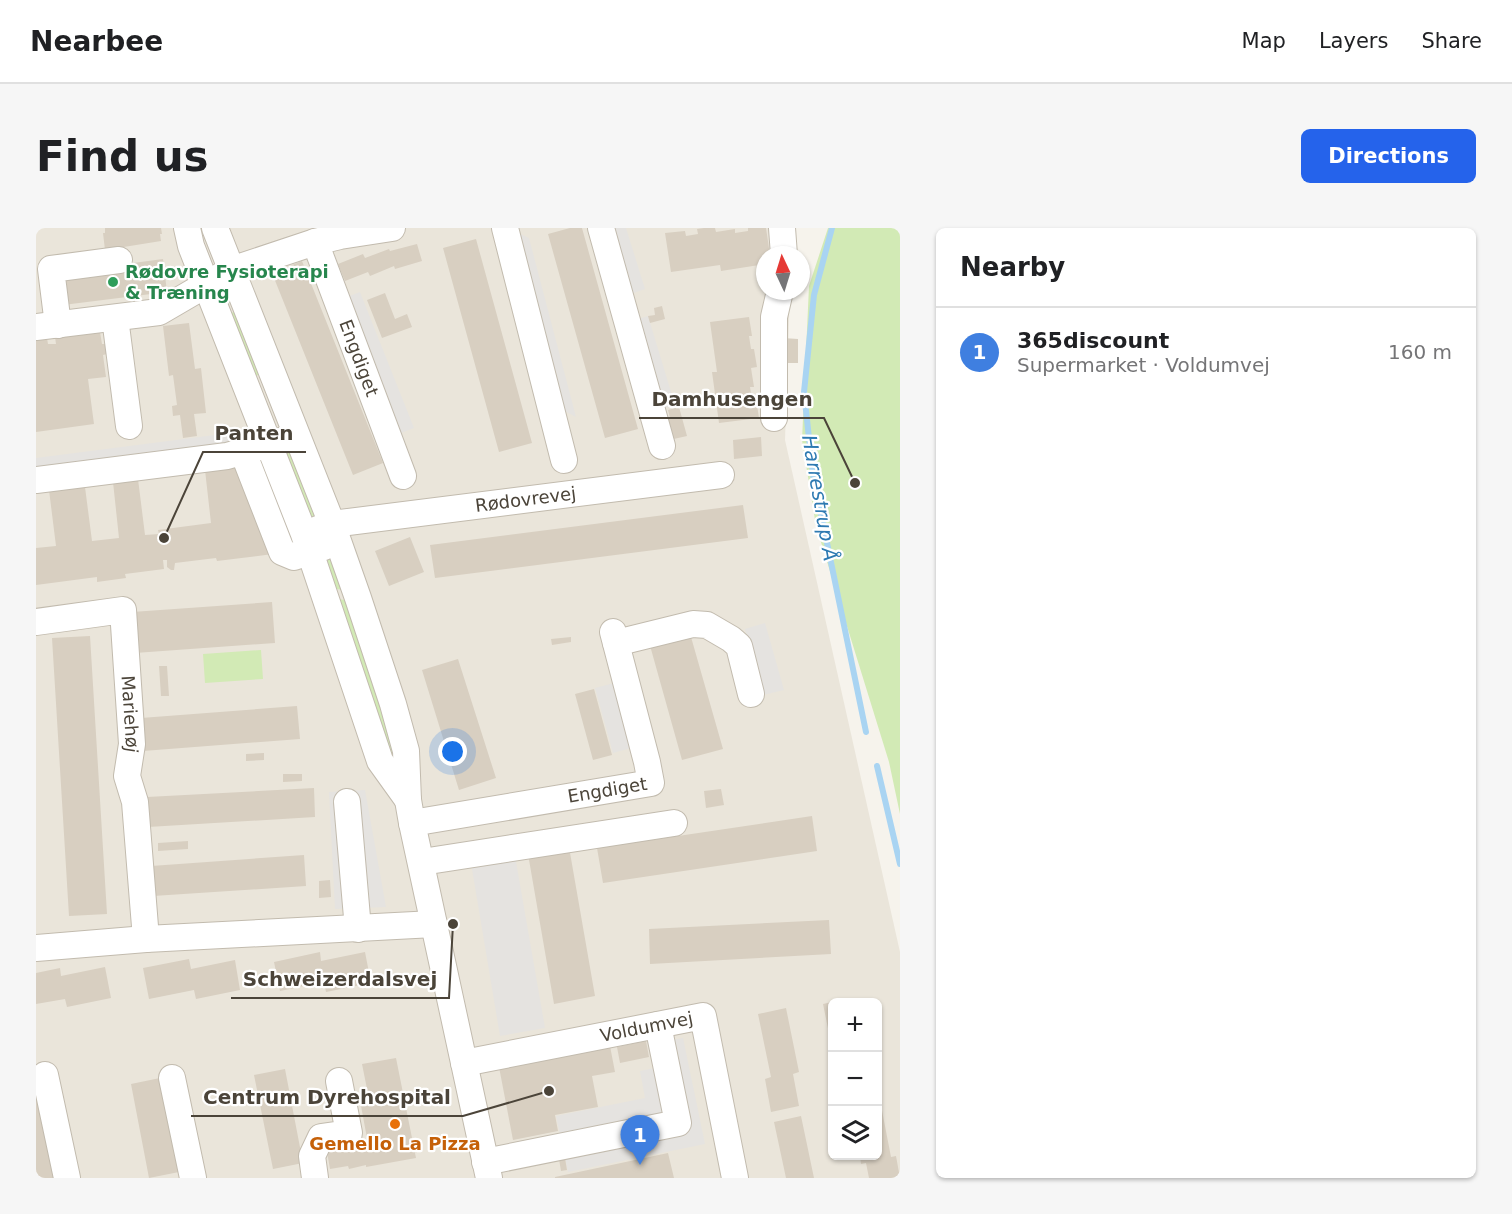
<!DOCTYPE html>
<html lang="en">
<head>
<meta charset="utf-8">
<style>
  :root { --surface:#fff; --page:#f6f6f6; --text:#202124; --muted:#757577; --line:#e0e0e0; --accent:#2563eb }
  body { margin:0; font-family:"DejaVu Sans",sans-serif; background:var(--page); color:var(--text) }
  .controls { position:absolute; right:18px; bottom:18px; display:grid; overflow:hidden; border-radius:9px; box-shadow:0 2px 4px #0004 }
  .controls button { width:54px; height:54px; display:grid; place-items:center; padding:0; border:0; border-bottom:2px solid var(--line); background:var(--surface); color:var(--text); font:30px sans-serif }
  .compass { position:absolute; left:720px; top:18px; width:54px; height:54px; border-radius:50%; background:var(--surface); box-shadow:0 2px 4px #0004; rotate:356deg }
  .you { position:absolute; left:417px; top:524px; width:21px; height:21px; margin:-15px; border:4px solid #fff; border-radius:50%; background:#1a73e8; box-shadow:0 0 0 9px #1a73e833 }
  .badge { display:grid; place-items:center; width:39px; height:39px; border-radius:50%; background:var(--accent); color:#fff; font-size:20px; font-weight:700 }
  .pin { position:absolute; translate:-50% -50px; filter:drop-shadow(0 2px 3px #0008) }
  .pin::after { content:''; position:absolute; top:32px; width:21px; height:18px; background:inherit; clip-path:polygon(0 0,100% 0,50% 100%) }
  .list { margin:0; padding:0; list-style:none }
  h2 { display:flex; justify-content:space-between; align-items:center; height:78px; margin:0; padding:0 24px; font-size:26px }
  h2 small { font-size:20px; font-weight:400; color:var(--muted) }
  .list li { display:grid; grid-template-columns:39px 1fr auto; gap:18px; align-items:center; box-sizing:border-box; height:90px; padding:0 24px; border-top:2px solid var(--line) }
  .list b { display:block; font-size:22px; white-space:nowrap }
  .list p { margin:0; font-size:20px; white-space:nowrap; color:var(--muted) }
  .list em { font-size:20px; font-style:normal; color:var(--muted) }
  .icon { flex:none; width:33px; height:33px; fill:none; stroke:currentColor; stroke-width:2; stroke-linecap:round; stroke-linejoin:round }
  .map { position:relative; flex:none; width:864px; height:950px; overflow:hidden; border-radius:9px }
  header { display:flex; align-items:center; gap:36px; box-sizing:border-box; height:84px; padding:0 30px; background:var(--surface); border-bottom:2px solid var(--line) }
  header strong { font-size:28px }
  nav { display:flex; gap:33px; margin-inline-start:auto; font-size:21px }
  .intro { display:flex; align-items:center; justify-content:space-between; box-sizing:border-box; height:144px; padding:0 36px }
  h1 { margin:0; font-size:42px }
  .button { padding:15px 27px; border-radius:9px; background:var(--accent); color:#fff; font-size:21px; font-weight:700 }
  main { display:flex; gap:36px; padding:0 36px }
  aside { flex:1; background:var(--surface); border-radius:9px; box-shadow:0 2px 4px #0004 }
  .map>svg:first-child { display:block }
  .residential { fill:#eae5da; fill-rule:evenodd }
  .green { fill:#d2eab5 }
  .parking { fill:#e5e3e0 }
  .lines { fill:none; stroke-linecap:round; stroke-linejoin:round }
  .stream { stroke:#a9d4f2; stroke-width:6 }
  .building { fill:#d8cfc1 }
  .minor-casing { stroke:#c2bbae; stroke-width:28 }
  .minor { stroke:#fff; stroke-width:26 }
  .leisure-dot { fill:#2e9e5b; stroke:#fff; stroke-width:2 }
  .food-dot { fill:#e8710a; stroke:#fff; stroke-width:2 }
  .labels { text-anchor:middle; stroke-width:4.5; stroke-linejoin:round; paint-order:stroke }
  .leisure-label { font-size:18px; font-weight:bold; fill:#27864d; stroke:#fff; text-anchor:start }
  .street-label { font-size:18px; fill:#4b4439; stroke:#fff }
  .food-label { font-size:18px; font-weight:bold; fill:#c56008; stroke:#fff }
  .water-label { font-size:20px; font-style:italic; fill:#2e7ab2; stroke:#fff }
  .leader { fill:none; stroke:#4b4439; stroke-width:2 }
  .callout-dot { fill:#4b4439; stroke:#fff; stroke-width:2 }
  .callout-label { font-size:20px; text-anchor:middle; font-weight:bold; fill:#4b4439; stroke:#fff; stroke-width:4.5; stroke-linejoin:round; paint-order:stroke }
</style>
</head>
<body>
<header>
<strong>Nearbee</strong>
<nav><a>Map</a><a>Layers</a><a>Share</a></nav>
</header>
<div class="intro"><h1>Find us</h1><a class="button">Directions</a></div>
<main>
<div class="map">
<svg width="864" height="950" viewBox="0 0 864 950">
  <rect width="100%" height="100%" fill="#f6f3ec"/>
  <!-- residential -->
  <path class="residential" d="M0,0H756L755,27H729V63H754L749,212L864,724V950H0ZM796,774H842V928H796Z"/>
  <!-- green -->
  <path class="green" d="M792,0H864V586L853,534L780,298L766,212L773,58Z
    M203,83L229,144L215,150L194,85Z
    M258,220L281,289L273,292L249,223Z
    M300,326L314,363L294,360L288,331Z
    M298,370L318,374L362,512L361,550Z
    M225,422L227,451L169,455L167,426Z"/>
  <!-- parking -->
  <path class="parking" d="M576,0H590L609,61L595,66Z
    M478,3L493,10L540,189L525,181Z
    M324,64L378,200L365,205L311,69Z
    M612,88L639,177L626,181L599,92Z
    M210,203L212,216L0,245V230Z
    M729,395L748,462L727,467L709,401Z
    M578,455L595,520L577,525L559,460Z
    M329,562L350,679L299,681L293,564Z
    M479,628L509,800L464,808L435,635Z
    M647,810L669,916L532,944L520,888L609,870L604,843L619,840L614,816Z"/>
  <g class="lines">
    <!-- stream -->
    <path class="stream" d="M796,0L778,67L768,164L777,247L830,504
      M841,538L864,636"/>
  </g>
  <!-- building -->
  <path class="building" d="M69,0H125L126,6H124L125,13L69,22L67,5H69Z
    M534,0H546L602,201L569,210L512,6Z
    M668,0H679L680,4L699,1V5L712,3V0H730L734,27H729V36L685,43L684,37L635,44L629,5L649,3L650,8L662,6L661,1Z
    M440,11L496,215L463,224L407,20Z
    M381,16L386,33L359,41L358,38L334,48L332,44L309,53L302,36L327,26L329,30L353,21L354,23Z
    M127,31L131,64L27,77L23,45Z
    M266,33L347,235L317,247L236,45Z
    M349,65L359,91L371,86L376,99L346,110L331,72Z
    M626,78L629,91L614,95L612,88L619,87L618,80Z
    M713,89L716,108H713L715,121H718L721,139L715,140L718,159H714L716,171H720L723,190L683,195L676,144H681L674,94Z
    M153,95L159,141L165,140L170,185L158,186L161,208L147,210L144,187L137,188L136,178L141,177L137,147L133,148L127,98Z
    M64,104L66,116H70L71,126L67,127L70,149L52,151L58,196L0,204V111L11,110L12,116H20L19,109Z
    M747,110L762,111V135H746Z
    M643,179L651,208L633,212L631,191L634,190L632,182Z
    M725,209L726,228L698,231L697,212Z
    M204,238L237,326L181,333L180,330L139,335L138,342H135L131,339V332H127L128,341L89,346L90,350L61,354V349L0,357V320L20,318L13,262L35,259V261L49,259L56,313L83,310L77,254L102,251L109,307L123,306L122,302L175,295L169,242Z
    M707,277L712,310L399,350L394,317Z
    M374,309L388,344L353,358L339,323Z
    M236,374L239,415L99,425L96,384Z
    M653,402L687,521L646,532L613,414Z
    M54,408L71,686L33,688L16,410Z
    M535,409V414L516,417L515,411Z
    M422,431L460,550L423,562L386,442Z
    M123,438H131L133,468H125Z
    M558,461L576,527L557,532L539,466Z
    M261,478L264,511L107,523L105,490Z
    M228,525V532L210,533V526Z
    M247,546H266V553L247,554Z
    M278,560L279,589L112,599L111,569Z
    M685,561L688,577L670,580L668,563Z
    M776,588L781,623L567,655L561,620Z
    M152,613V621L122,623V615Z
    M533,619L559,768L518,776L492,626Z
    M268,627L270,658L117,668L115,638Z
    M294,652L295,669L283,670V653Z
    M793,692L795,726L614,736L613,701Z
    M284,724L285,733L329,724L335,755L290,764L288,754L244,763L238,734Z
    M153,731L155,741L199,732L204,762L160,771L158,762L113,771L107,740Z
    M69,739L75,770L31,779L29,771L0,776V745L24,740L25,748Z
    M817,770L818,774H800V773Z
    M796,774V815H795L787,776Z
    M750,780L763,844L757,846L763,878L735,884L729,851L735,849L722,786Z
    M610,813L613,829L584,835L581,819Z
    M574,818L579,844L556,848L562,879L519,887L522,903L477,912L463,839Z
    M360,830L380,930L330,939V937L313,941L312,938L294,941L291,924L326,919L327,922L333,921L323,867L332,866L326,836Z
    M249,841L267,935L237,941L218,847Z
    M124,850L143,944L113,950L95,856Z
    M0,859L19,950H0Z
    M843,867L855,929L860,928L864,950H833L830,935L825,936L824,928H842Z
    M765,888L778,950H750L738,894Z
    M632,925L638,950H519V949Z
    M529,930L531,942L525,943L523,931Z"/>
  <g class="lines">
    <defs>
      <g id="minor">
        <path d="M151,0L155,18L268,306L344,533L372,572"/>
        <path d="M179,0L296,296L322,370L357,476L370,523L372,572L376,595L453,950"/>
        <path d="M469,0L528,232"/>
        <path d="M565,0L626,218"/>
        <path d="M746,0L748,27"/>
        <path id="s1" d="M279,14L367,248"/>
        <path d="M79,90L93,198"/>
        <path d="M22,97L15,41L83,32"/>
        <path d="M0,99L123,84L195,42L279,14L304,8L356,0"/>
        <path d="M738,190V89L744,63"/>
        <path d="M207,224L246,324L258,329L288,319"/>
        <path d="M0,252L191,228L248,212"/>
        <path id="s2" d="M282,301L296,296L685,247"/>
        <path id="s3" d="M0,394L87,382L96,516L91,548L99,574L110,711"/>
        <path d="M580,415L657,396L671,397L695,411L703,418L715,466"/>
        <path d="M311,574L322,701"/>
        <path id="s4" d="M376,595L615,555L611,534L577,404"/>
        <path d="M386,634L638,595"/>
        <path d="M0,720L110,711L398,696"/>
        <path id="s5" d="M428,835L667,788L699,950"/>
        <path d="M9,847L31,950"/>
        <path d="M136,850L157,950"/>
        <path d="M449,934L642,895L622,797"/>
        <path d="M279,950L276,928L285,909L313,905L303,853"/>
      </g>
    </defs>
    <!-- minor casing -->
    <use href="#minor" class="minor-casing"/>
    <!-- minor -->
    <use href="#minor" class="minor"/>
  </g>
  <!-- markers -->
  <circle class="leisure-dot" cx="77" cy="54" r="6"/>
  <circle class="food-dot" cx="359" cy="896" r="6"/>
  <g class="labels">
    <!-- leisure labels -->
    <g class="leisure-label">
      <text x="89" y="50">Rødovre Fysioterapi<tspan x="89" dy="21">&amp; Træning</tspan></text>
    </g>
    <!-- street labels -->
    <g class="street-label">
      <text dy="6" stroke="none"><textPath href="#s1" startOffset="124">Engdiget</textPath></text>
      <text dy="6" stroke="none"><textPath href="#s2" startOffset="210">Rødovrevej</textPath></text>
      <text dy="6" stroke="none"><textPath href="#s3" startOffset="192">Mariehøj</textPath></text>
      <text dy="6" stroke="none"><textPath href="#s4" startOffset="198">Engdiget</textPath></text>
      <text dy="6" stroke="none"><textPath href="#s5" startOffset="186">Voldumvej</textPath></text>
    </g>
    <!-- food labels -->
    <g class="food-label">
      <text x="359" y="922">Gemello La Pizza</text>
    </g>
    <!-- water labels -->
    <g class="water-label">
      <text transform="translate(784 270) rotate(80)" y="7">Harrestrup Å</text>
    </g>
  </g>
  <!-- callouts -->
  <path class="leader" d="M819 255L788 190H603M128 310L167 224H270M417 696L413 770H195M513 863L427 888H155"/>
  <g class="callout-dot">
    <circle cx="819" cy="255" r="6"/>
    <circle cx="128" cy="310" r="6"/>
    <circle cx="417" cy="696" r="6"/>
    <circle cx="513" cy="863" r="6"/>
  </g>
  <g class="callout-label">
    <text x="696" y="178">Damhusengen</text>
    <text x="218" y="212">Panten</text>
    <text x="304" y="758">Schweizerdalsvej</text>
    <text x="291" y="876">Centrum Dyrehospital</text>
  </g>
</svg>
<div class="controls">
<button>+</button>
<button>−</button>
<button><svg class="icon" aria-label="layers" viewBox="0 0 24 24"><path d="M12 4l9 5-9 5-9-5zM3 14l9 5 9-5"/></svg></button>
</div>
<svg class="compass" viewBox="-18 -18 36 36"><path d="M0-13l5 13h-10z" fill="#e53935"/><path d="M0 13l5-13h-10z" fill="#757577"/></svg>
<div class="you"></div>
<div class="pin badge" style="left:604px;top:937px;background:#3f7fe0">1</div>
</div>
<aside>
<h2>Nearby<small></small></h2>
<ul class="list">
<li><span class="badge" style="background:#3f7fe0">1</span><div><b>365discount</b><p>Supermarket · Voldumvej</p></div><em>160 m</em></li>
</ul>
</aside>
</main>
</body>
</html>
